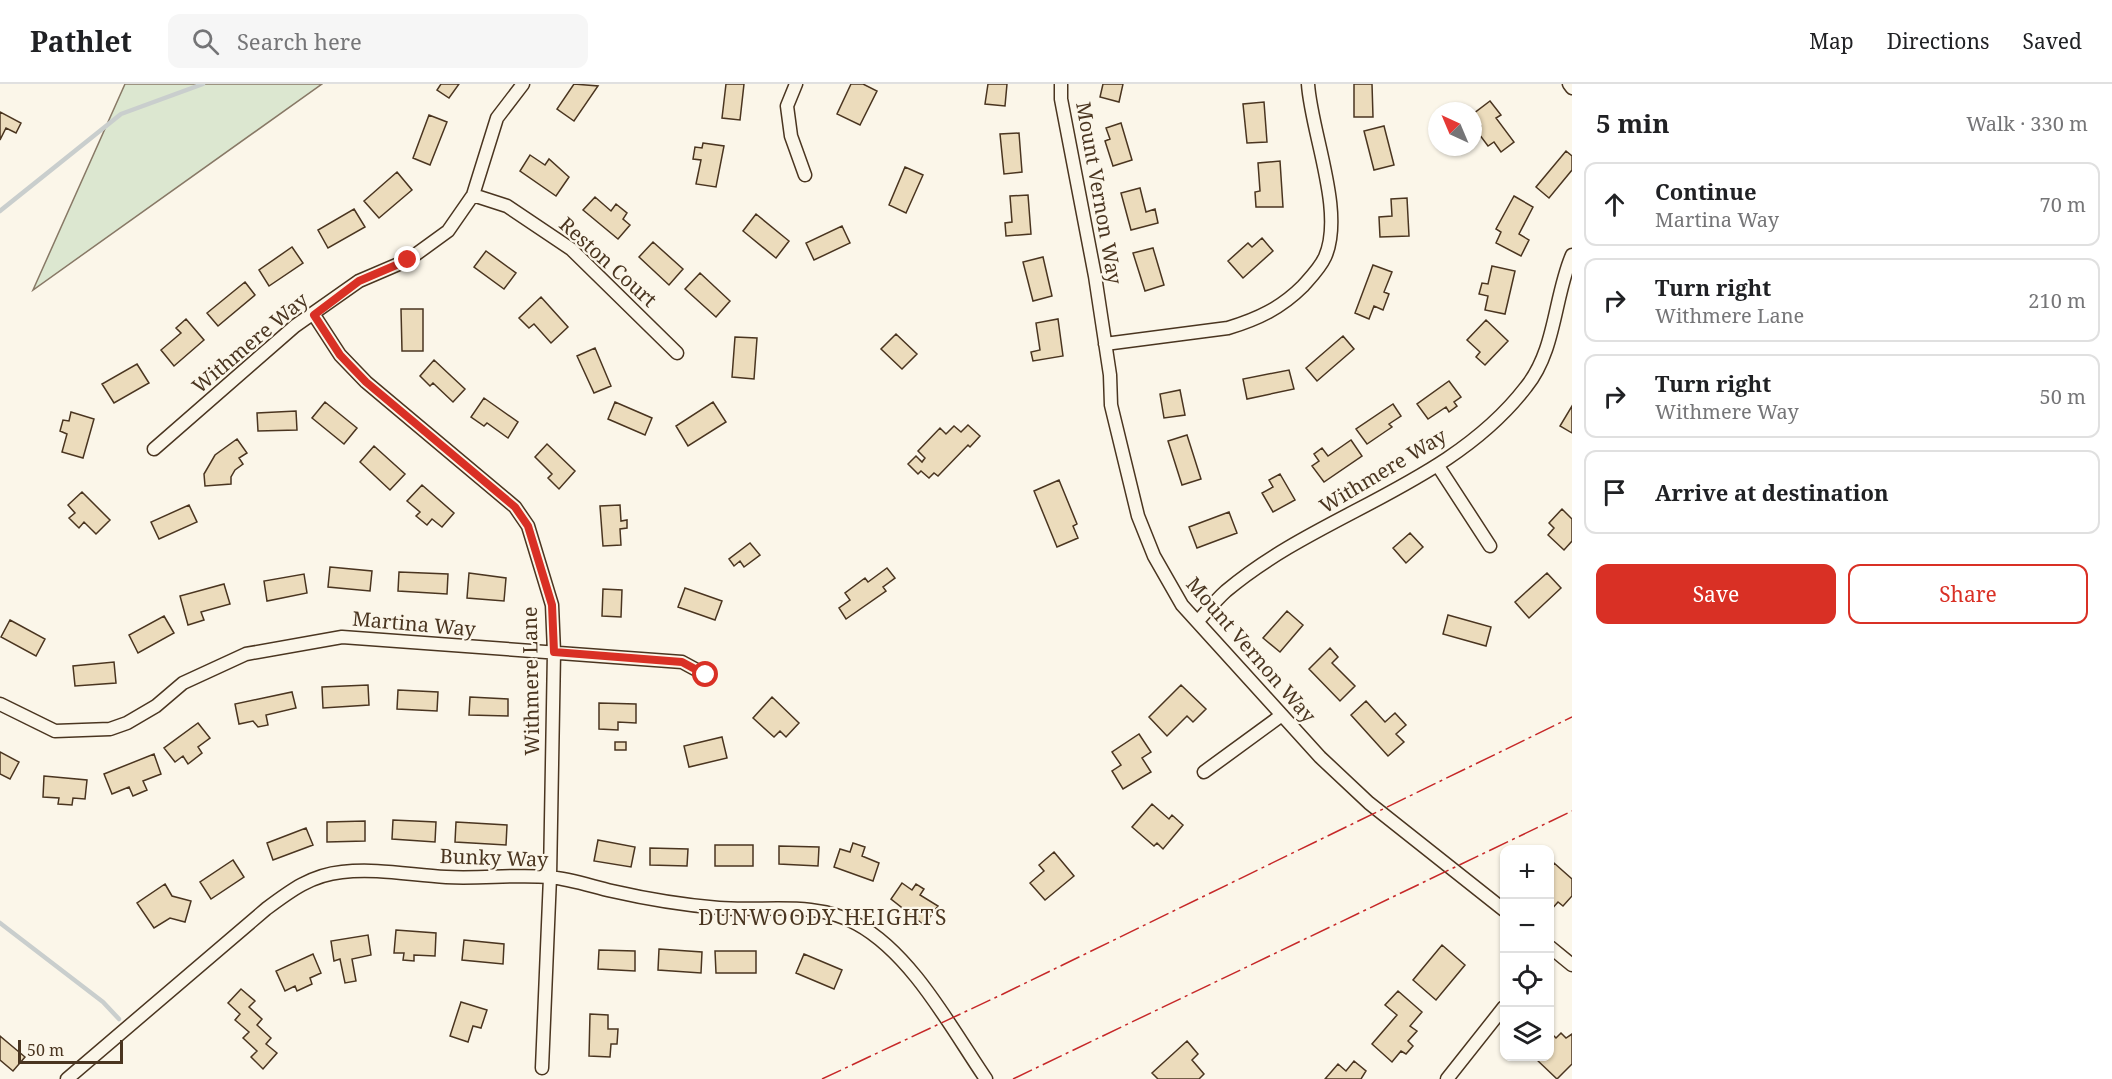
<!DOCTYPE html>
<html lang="en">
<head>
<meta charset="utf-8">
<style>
  :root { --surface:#fff; --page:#f6f6f6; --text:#202124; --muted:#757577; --line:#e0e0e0; --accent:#d93025 }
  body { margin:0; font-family:"Noto Serif",serif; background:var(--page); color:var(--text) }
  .controls { position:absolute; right:18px; bottom:18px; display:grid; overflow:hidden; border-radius:12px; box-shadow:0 2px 4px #0004 }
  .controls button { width:54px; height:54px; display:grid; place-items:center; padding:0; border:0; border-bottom:2px solid var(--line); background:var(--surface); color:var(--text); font:30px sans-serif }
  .compass { position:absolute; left:1428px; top:18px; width:54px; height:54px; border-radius:50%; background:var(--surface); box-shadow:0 2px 4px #0004; rotate:316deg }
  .scale { position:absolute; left:18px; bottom:15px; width:105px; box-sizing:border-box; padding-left:6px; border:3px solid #4a3520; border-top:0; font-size:16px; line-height:21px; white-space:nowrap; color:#4a3520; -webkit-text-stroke:4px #fbf6e9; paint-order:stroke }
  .stop { position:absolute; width:18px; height:18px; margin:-14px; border:4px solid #d93025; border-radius:50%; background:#fff }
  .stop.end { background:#d93025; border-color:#fff; box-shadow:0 2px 6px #0008 }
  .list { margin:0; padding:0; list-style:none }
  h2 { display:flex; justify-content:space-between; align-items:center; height:78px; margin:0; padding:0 24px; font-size:26px }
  h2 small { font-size:20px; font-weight:400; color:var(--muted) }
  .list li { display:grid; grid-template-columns:39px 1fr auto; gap:18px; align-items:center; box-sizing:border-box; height:84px; margin:0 12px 12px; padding:0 12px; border:2px solid var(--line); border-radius:12px }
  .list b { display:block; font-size:22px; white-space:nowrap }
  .list p { margin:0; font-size:20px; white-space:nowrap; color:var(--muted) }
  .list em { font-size:20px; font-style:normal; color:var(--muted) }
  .actions { display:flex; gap:12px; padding:18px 24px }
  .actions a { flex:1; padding:14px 0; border:2px solid var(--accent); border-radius:12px; text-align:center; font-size:21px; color:var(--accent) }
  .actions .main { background:var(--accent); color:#fff }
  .icon { flex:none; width:33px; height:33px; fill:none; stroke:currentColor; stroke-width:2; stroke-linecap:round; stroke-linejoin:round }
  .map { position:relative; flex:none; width:1572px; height:995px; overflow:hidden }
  header { display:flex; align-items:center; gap:36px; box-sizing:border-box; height:84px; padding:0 30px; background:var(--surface); border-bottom:2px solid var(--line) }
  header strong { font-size:28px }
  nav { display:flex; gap:33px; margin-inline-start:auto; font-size:21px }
  .search { width:420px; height:54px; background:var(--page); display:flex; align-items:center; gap:15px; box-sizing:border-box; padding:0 21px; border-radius:12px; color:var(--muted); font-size:22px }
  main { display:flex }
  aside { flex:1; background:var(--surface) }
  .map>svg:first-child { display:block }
  .green { fill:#dce7d0; stroke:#887966; stroke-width:1.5 }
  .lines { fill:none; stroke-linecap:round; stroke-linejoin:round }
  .stream { stroke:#c9cecd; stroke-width:4.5 }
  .building { fill:#ecdcbc; stroke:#4a3520; stroke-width:1.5 }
  .minor-casing { stroke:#4a3520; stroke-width:15 }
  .minor { stroke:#fbf6e9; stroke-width:12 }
  .power { stroke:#c62828; stroke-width:1.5; stroke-dasharray:21 4.5 3 4.5; stroke-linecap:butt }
  .route { stroke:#d93025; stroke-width:8 }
  .labels { text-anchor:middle; stroke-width:4.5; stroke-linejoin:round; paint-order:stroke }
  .street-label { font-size:20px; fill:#4a3520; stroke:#fbf6e9 }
  .neighbourhood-label { font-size:21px; letter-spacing:1.5px; fill:#4a3520; stroke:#fbf6e9 }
</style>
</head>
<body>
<header>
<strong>Pathlet</strong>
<div class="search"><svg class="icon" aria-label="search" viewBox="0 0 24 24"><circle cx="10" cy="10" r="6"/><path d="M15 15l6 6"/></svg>Search here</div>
<nav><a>Map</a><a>Directions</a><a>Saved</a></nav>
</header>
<main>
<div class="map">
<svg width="1572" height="995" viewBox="0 0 1572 995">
  <rect width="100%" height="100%" fill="#fbf6e9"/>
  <!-- green -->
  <path class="green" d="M125,0H322L33,206Z"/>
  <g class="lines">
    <!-- stream -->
    <path class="stream" d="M0,127L121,30L203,0
      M0,839L103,918L119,935"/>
  </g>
  <!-- building -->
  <path class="building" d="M441,0H459L449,14L437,6Z
    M574,0L598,2L574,37L557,25Z
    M726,0H744L740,36L722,34Z
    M851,0H863L877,7L860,41L837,30Z
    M988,0H1007L1005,22L985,20Z
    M1103,0H1123L1119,18L1100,13Z
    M1354,0H1372L1373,33H1354Z
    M1490,17L1501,31L1496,34L1514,58L1501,68L1494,58L1488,62L1476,46L1481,42L1473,30Z
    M1264,18L1267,58L1247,59L1243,20Z
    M0,28L21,39L16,49L6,44L0,56Z
    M429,31L447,38L430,81L413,74Z
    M1121,39L1132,76L1113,82L1105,57L1110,55L1106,44Z
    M1384,42L1394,81L1374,86L1364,47Z
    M1019,49L1022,88L1004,90L1000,50Z
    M703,59L724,62L716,103L696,100L701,76L693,75L695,63L702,64Z
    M1566,67L1572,72V86L1549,114L1536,103Z
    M530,71L545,81L549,75L569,93L556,112L520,87Z
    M1280,77L1283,123H1256L1255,108L1260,107L1258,79Z
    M905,83L923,91L906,129L889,121Z
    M397,88L412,106L379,134L364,117Z
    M1140,104L1146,128L1155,125L1158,139L1131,146L1121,109Z
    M1028,111L1031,150L1006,152L1005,139L1012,138L1010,112Z
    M1514,112L1533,123L1519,150L1529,156L1521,172L1496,159L1501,148L1496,145Z
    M595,113L611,127L616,120L627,129L623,135L630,141L618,155L583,126Z
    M1407,114L1409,152L1380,153L1379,133L1392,132L1391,115Z
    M354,125L365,143L328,164L318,146Z
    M756,130L789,157L776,174L743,147Z
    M842,142L850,159L814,176L806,159Z
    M1262,154L1273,167L1243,194L1228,177L1248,159L1252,163Z
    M653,158L683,185L669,201L639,173Z
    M292,163L303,179L269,202L259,186Z
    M1153,164L1164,201L1145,207L1133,169Z
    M486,167L516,189L504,205L474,183Z
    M1043,173L1052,212L1033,217L1023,178Z
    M1373,181L1392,188L1384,208L1389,210L1383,226L1374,222L1369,235L1355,229Z
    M1492,182L1515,187L1505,230L1485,226L1488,212L1479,210L1482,199L1488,200Z
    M700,189L730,217L716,233L685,205Z
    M245,198L255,211L218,242L207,229Z
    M541,213L568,243L551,259L534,240L529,244L519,234Z
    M401,225H423V267H402Z
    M186,235L204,256L174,282L161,266L181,249L176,244Z
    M1058,235L1063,272L1033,277L1031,268L1040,266L1036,239Z
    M1486,236L1508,257L1485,281L1476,273L1480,268L1467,256Z
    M896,250L917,270L902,285L881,265Z
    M1343,252L1354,265L1317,297L1306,284Z
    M735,253L757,254L754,295L732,293Z
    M595,264L611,302L594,309L577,272Z
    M434,276L465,305L453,318L433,299L430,302L420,292Z
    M137,280L149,299L114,319L102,300Z
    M1289,286L1294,305L1247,315L1243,295Z
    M1449,297L1461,313L1454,318L1457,322L1449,328L1446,323L1428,335L1417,320Z
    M1180,306L1185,331L1164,334L1160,310Z
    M484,314L518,338L508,354L487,339L484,342L471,333Z
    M325,318L357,344L344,360L312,334Z
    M615,318L652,334L645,351L608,335Z
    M713,318L726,338L688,362L676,342Z
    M1393,320L1401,332L1389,340L1392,343L1367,360L1356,345Z
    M1572,322V349L1560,342Z
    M296,327L297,346L258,347L257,329Z
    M71,328L94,335L83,374L62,368L67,350L60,347L63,336L69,337Z
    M968,341L980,352L970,363L968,361L938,392L934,389L929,394L921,387L918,390L908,380L916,372L922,378L925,374L918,367L940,344L946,350L954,342L961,348Z
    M1187,351L1201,395L1182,401L1168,357Z
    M237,355L247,369L239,374L243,380L235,386L231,393V400L205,402L204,390L215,371Z
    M1351,356L1362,372L1324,398L1312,382L1319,377L1314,370L1322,364L1328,372Z
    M547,360L575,387L559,405L548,394L552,390L535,373Z
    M374,362L405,390L390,406L360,378Z
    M1280,390L1295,416L1273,428L1262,409L1273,403L1269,396Z
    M1059,396L1077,440L1073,442L1078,454L1057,463L1034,407Z
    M422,401L454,429L442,443L432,435L427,441L416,432L420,428L407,417Z
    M82,408L110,436L96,450L84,438L79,444L69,434L75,429L68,421Z
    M189,421L197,438L159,455L151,438Z
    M620,421L621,437L627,436V444L620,445L621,461L603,462L600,422Z
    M1562,425L1572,435V457L1564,466L1548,451L1554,444L1549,439Z
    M1229,428L1237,449L1197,464L1189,443Z
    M1410,449L1423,463L1406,479L1393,464Z
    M750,459L760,471L744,483L740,477L734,482L729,475Z
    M330,483L372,487L370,507L328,503Z
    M887,484L895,494L883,503L886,507L846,535L839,524L850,516L845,509L865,494L868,498Z
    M399,488L448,490L447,510L398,507Z
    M469,489L506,494L504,517L467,514Z
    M1547,489L1561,504L1529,534L1515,518Z
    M304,490L307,509L267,517L264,497Z
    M224,500L230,520L201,528L204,536L188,541L180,512Z
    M685,504L722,517L715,536L678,523Z
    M603,505L622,506L621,533L602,532Z
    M1287,527L1303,541L1280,568L1263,554Z
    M1448,531L1491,543L1486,562L1443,550Z
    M164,532L174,549L138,569L129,551Z
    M10,536L45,555L36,572L1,553Z
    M1330,564L1338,573L1332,579L1355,602L1340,617L1309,585Z
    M114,578L116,599L75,602L73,582Z
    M368,601L369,621L323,624L322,603Z
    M1181,601L1206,625L1193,638L1187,632L1167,652L1149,633Z
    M398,606L438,608L437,627L397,625Z
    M292,608L296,624L266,631L268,641L258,643L253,637L239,640L235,620Z
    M470,613L508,615V632L469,631Z
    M772,613L799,639L786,653L780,647L774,653L753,634Z
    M1366,617L1385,638L1395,629L1406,641L1396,650L1404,658L1388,672L1351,631Z
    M599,619L636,620V639L618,638V646L599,645Z
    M198,639L210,654L198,663L202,669L188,680L183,672L175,678L164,664Z
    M1139,650L1151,668L1142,674L1151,688L1123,705L1112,687L1121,681L1112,668Z
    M722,653L727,674L689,683L684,662Z
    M615,658H626V666H615Z
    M0,668L19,678L10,695L0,690Z
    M154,670L161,690L143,697L147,706L133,712L129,703L112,710L104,690Z
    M44,692L87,696L85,715L73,714L72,721L58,720L59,714L43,713Z
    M1152,720L1169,735L1172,731L1183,741L1163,765L1157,759L1154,762L1132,743Z
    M393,736L436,738L435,758L392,755Z
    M365,737V757L327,758V738Z
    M456,738L507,741L506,761L455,758Z
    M306,744L313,761L273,776L267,759Z
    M598,756L635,763L631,783L594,777Z
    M853,759L865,763L862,772L879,779L873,797L834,783L840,765L850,768Z
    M715,761H753V782H715Z
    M779,762L819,763L818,782L779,780Z
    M650,764L688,765L687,782L650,781Z
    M1054,768L1074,792L1045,816L1030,799L1044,787L1039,781Z
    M233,776L244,793L211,815L200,798Z
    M1554,779L1572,795V812L1563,822L1558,818L1550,827V784Z
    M902,799L912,806L916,800L924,805L920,811L938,822L924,841L891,815Z
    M165,800L172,812L191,817L185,838L170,834L154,844L137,819Z
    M396,846L436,849L435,872L414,871V877L403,876L404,869H394Z
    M368,851L371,871L352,875L356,897L345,899L340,875L334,877L331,857Z
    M464,856L504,860L503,880L462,876Z
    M1442,861L1465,881L1436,916L1413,896Z
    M659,865L702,868L701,889L658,886Z
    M599,866L635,867V887L598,885Z
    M715,867H756V889H716Z
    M313,870L321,889L310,894L312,900L297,907L295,902L285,907L276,887Z
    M804,870L842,886L834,905L796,889Z
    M241,905L255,917L249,923L262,935L257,941L271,954L266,960L277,969L263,985L251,973L257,967L243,954L249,948L235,936L240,930L228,919Z
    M1398,907L1422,928L1410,942L1417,947L1408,957L1413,962L1406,970L1401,967L1392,978L1372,960L1397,931L1385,921Z
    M461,918L487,926L481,944L473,942L468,958L450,952Z
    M590,930L608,931V945H618L617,960H611L610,973L589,972Z
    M1550,948L1556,954L1561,949L1566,954L1572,950V980L1557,995L1537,976L1540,972H1550Z
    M0,952L25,973L13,987L0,976Z
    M1187,957L1198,970L1192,976L1204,990L1199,995H1158L1152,989Z
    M1354,977L1366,987L1361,995H1325L1338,980L1346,987Z"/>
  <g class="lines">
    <defs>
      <path id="minor" d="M796,0L787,22L791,52L805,91
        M1061,0V15L1095,192L1110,291L1111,321L1138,432L1154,472L1182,521L1320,673L1369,719L1504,826
        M1569,0L1572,4
        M473,111L507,122L571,165L677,269
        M314,231L340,271L366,298L515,423L528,442L552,521L554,568L550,793L542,984
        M1105,260L1228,244C1258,235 1281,224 1303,202C1311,193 1320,184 1325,173C1345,128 1311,48 1308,0
        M154,365L295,242L359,197L408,176L448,147L473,111L497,34L523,0
        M1438,382L1490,462
        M1198,537C1207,527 1216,516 1226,507C1318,429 1450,402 1526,303C1556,266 1554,213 1572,171
        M0,620L55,647L110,645L127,639L156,622L183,599L246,570L342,553L682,578L706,591
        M1204,688L1282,631
        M1550,863L1572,881
        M67,995L266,825C290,807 311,791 342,788C376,784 411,791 446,793C480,795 516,790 550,793C570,795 591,802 612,807C647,815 683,821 719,824C765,828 814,816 857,840C912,870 951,944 986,995
        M1447,995L1504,923"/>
    </defs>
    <!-- minor casing -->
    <use href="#minor" class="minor-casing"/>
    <!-- minor -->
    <use href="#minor" class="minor"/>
    <!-- power -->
    <path class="power" d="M822,995L1003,910L1572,633
      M1013,995L1572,727"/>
  </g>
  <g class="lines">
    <!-- route -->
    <path class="route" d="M408,176L359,197L314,231L340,271L366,298L515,423L528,442L552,521L554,568L682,578L706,591"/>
  </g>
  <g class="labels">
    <!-- street labels -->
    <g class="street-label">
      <text transform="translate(1099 109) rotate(80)" y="7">Mount Vernon Way</text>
      <text transform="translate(608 178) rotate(42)" y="7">Reston Court</text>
      <text transform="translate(250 259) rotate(-40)" y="7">Withmere Way</text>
      <text transform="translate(1383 387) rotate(-31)" y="7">Withmere Way</text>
      <text transform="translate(414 540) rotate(5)" y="7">Martina Way</text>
      <text transform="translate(1251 566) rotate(49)" y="7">Mount Vernon Way</text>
      <text transform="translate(531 597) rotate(-91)" y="7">Withmere Lane</text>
      <text transform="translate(494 774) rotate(2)" y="7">Bunky Way</text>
    </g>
    <!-- neighbourhood labels -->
    <g class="neighbourhood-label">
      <text x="823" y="841">DUNWOODY HEIGHTS</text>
    </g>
  </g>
</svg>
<div class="controls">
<button>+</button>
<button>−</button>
<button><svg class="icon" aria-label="locate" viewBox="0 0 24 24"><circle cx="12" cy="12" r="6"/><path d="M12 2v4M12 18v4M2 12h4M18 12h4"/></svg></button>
<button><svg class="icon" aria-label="layers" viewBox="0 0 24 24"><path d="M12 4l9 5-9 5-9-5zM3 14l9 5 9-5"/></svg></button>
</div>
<svg class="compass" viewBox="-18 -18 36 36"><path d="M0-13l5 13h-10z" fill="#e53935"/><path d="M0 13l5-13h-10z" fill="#757577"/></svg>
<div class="scale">50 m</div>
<div class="stop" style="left:706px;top:591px"></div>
<div class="stop end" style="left:408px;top:176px"></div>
</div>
<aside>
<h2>5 min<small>Walk · 330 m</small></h2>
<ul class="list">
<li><svg class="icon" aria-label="ahead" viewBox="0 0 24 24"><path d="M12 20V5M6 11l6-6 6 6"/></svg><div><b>Continue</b><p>Martina Way</p></div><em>70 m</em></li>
<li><svg class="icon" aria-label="right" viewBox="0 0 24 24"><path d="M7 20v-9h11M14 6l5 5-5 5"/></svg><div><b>Turn right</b><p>Withmere Lane</p></div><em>210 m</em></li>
<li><svg class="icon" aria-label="right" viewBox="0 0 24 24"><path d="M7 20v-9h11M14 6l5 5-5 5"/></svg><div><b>Turn right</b><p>Withmere Way</p></div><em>50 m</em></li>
<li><svg class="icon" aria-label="arrive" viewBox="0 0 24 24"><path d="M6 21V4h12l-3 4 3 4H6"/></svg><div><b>Arrive at destination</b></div></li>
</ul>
<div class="actions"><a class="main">Save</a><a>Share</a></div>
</aside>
</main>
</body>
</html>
